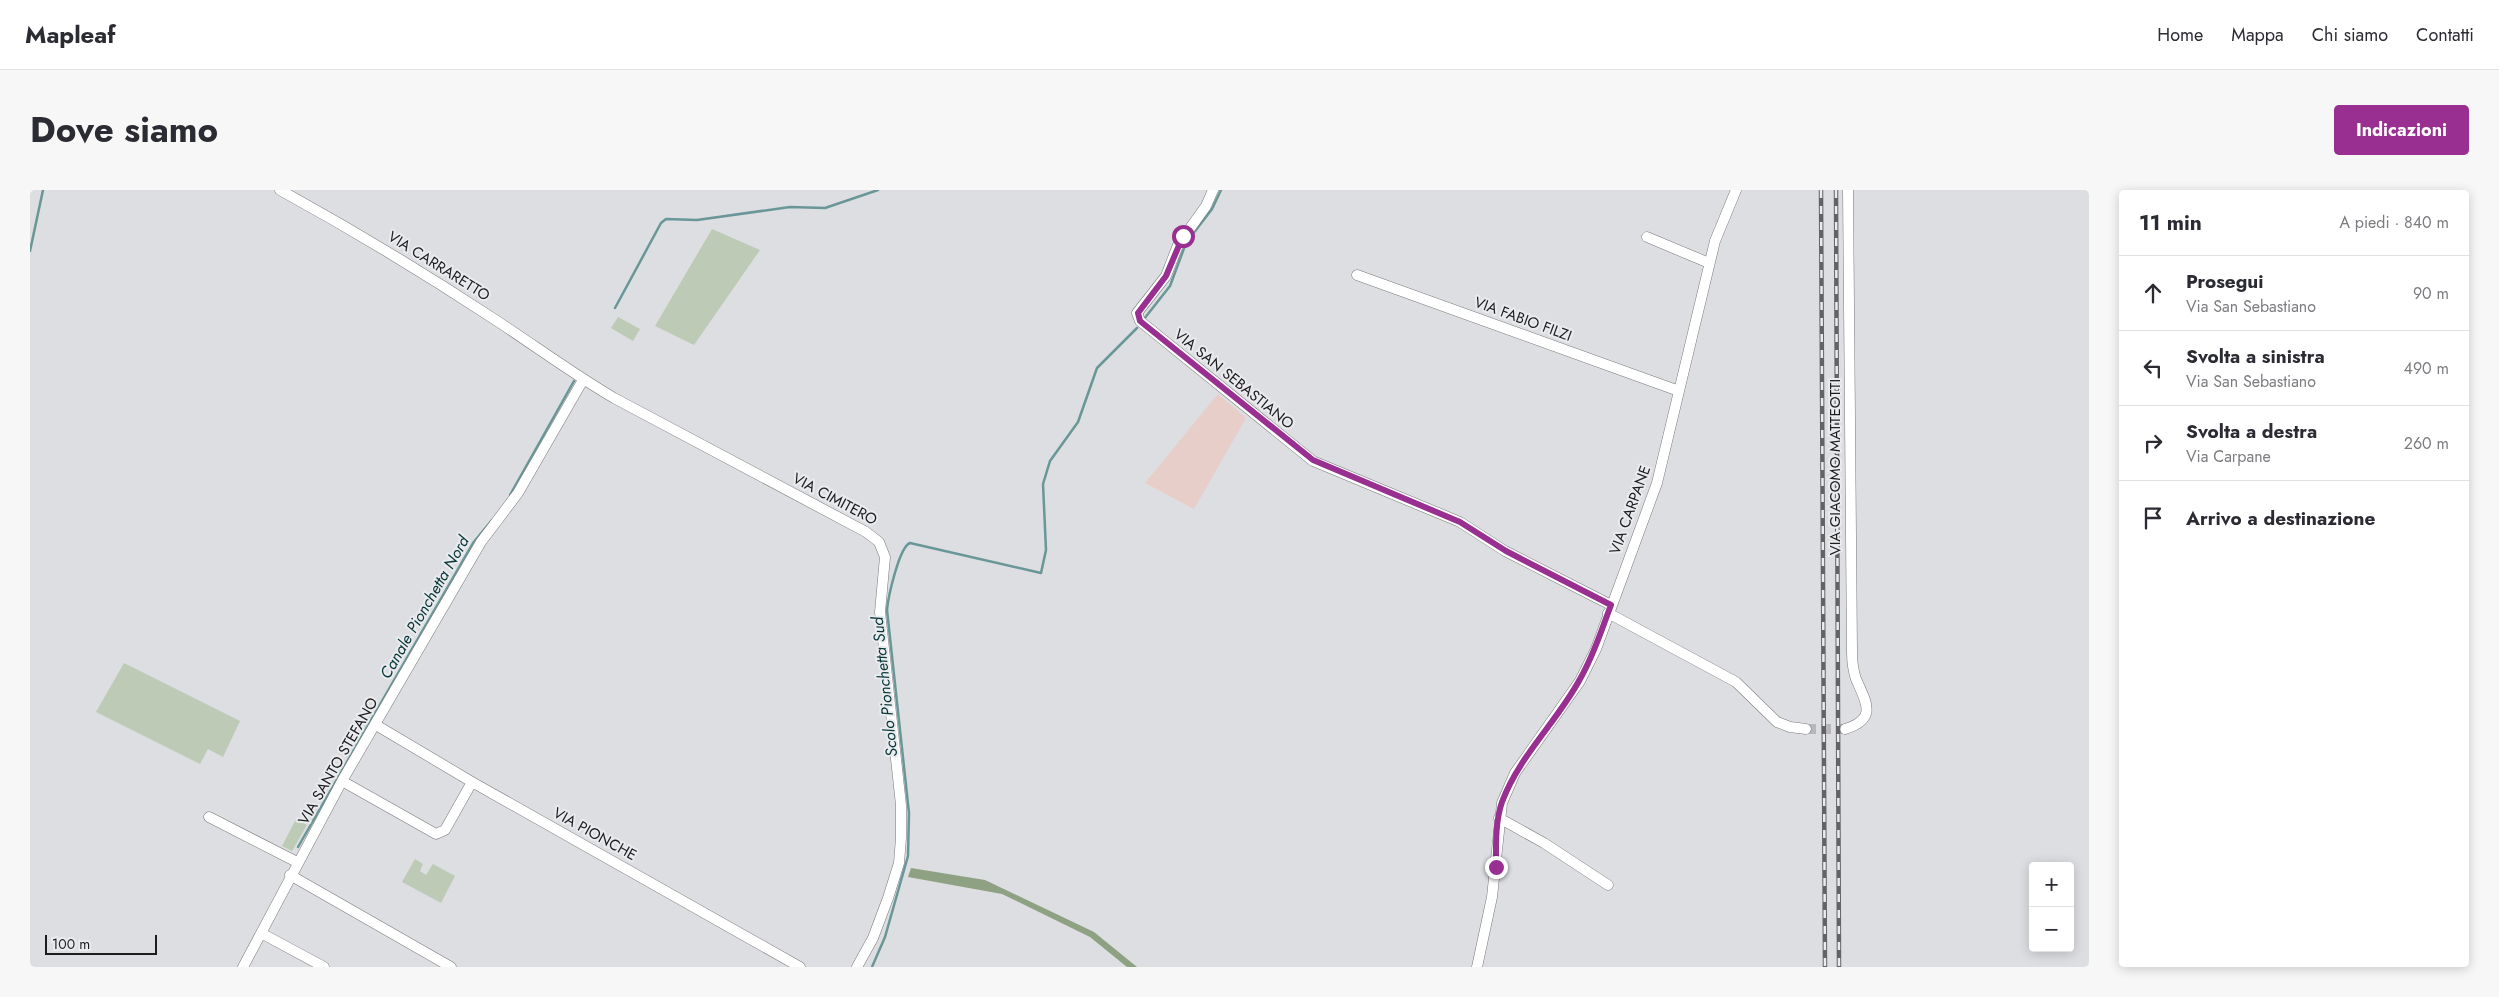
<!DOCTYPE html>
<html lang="it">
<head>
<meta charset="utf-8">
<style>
  :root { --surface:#fff; --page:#f7f7f7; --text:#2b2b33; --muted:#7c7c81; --line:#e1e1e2; --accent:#992f91 }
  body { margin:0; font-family:Jost,sans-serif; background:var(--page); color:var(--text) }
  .controls { position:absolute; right:15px; bottom:15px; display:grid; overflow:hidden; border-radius:5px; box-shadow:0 2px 12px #0003 }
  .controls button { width:45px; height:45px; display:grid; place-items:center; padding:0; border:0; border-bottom:1px solid var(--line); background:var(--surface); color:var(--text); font:25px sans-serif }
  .scale { position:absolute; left:15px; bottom:12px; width:112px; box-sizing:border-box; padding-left:5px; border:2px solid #1d1d1e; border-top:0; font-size:14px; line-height:18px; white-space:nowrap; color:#1d1d1e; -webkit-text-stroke:4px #eaebee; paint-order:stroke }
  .stop { position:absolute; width:15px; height:15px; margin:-11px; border:4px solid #992f91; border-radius:50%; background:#fff }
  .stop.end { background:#992f91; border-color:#fff; box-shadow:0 1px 5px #0008 }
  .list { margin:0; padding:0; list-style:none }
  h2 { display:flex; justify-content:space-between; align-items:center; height:65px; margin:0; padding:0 20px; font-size:21px }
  h2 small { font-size:16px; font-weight:400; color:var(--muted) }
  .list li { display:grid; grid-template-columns:32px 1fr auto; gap:15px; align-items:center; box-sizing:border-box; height:75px; padding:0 20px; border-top:1px solid var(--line) }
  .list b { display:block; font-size:19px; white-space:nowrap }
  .list p { margin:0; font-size:16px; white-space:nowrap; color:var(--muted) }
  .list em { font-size:16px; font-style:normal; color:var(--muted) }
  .icon { flex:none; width:28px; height:28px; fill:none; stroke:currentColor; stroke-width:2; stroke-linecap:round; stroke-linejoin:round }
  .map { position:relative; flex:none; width:2059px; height:777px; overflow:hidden; border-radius:5px }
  header { display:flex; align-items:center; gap:30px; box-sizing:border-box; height:70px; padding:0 25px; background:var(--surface); border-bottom:1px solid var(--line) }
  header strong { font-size:24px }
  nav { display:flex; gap:28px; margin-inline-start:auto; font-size:18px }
  .intro { display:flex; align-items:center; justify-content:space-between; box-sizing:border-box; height:120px; padding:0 30px }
  h1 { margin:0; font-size:35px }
  .button { padding:12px 22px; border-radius:5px; background:var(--accent); color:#fff; font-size:18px; font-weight:700 }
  main { display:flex; gap:30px; padding:0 30px }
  aside { flex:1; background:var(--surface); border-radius:5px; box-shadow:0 2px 12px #0003 }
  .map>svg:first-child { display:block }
  .industrial { fill:#e7cec8 }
  .green { fill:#bdcab5 }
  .forest { fill:#8ea182 }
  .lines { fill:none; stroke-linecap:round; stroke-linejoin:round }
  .stream { stroke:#699697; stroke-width:2.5 }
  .minor-tunnel { stroke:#b7b7ba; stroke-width:10; stroke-dasharray:10 5; stroke-linecap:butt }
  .minor-casing { stroke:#78797c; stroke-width:11 }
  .minor { stroke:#fff; stroke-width:10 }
  .rail-casing { stroke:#636365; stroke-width:4.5 }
  .rail { stroke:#eaebee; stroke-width:2.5; stroke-dasharray:8; stroke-linecap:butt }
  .route { stroke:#992f91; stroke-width:6 }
  .labels { text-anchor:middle; stroke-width:4; stroke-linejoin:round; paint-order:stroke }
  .street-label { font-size:15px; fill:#1d1d1e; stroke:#eaebee }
  .water-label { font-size:16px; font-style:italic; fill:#073637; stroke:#eaebee }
</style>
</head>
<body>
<header>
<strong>Mapleaf</strong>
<nav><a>Home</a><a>Mappa</a><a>Chi siamo</a><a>Contatti</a></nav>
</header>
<div class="intro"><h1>Dove siamo</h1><a class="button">Indicazioni</a></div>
<main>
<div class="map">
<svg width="2059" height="777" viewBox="0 0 2059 777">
  <rect width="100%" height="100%" fill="#dddee1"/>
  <!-- industrial -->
  <path class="industrial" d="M1188,204L1216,228L1164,319L1115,293Z"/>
  <!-- green -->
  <path class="green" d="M682,39L730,60L664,155L625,136Z
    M588,127L610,139L603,151L581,138Z
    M94,473L210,531L193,567L178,559L170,574L66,522Z
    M266,629L277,635L262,661L252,656Z
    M385,669L393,674L390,681L396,685L403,674L425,686L411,713L372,692Z"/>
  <!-- forest -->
  <path class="forest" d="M881,678L955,690L1064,742L1107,777H1097L1060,747L972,704L878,687Z"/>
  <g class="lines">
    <!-- stream -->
    <path class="stream" d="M0,61L13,0
      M585,118L631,33L636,29L667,30L760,17L795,18L848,0
      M1114,129L1140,96L1156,53L1182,19L1191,0
      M480,305L544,191
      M268,657L443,353L462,330
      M842,777L855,747L878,666L879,623L857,420C858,408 869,357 880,353L1011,383L1016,360L1013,294L1020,271L1048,232L1067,178L1107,138"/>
    <!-- minor-tunnel -->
    <path class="minor-tunnel" d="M1776,539H1815"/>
    <defs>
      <path id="minor" d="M250,0C323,40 394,83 464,129C504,155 543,184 584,208L836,342L849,352L855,367L850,422L871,615V648L869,673L858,708L843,748L827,777
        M1183,0L1176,16L1148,55L1136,86L1107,123L1110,131L1283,271L1430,332L1475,361L1581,415
        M1617,47L1679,73
        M1327,85L1649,201
        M1578,423L1706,492L1747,532L1760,537L1776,539
        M346,535L442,592L770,777
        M1815,539C1848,529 1836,512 1826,489C1823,480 1822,471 1822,462L1818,0
        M312,591L406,644L415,640L442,592
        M179,627L267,672
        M1469,628L1514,653L1578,695
        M260,685L421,777
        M231,743L294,777
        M213,777L312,591L451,352L488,303L553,190
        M1447,777L1462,707L1472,613L1485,583L1550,491L1566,459L1627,293L1685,51L1706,0"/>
    </defs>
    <!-- minor casing -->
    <use href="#minor" class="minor-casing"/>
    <!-- minor -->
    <use href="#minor" class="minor"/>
    <defs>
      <path id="rail" d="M1791,0L1795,777
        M1806,0L1809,777"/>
    </defs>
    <!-- rail casing -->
    <use href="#rail" class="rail-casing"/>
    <!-- rail -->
    <use href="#rail" class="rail"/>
  </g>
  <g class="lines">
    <!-- route -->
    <path class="route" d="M1153,46L1136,86L1108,123L1110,131L1283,270L1430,332L1476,361L1581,415C1571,441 1564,465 1550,489C1527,532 1489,566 1472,612C1465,632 1466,656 1466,677"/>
  </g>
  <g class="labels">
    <!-- street labels -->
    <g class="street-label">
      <text transform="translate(409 76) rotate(32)" y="5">VIA CARRARETTO</text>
      <text transform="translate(1493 129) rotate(20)" y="5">VIA FABIO FILZI</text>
      <text transform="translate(1204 189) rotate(39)" y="5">VIA SAN SEBASTIANO</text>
      <text transform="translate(1805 277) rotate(-90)" y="5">VIA GIACOMO MATTEOTTI</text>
      <text transform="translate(805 309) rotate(28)" y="5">VIA CIMITERO</text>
      <text transform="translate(1600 320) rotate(-70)" y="5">VIA CARPANE</text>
      <text transform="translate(308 571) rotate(-60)" y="5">VIA SANTO STEFANO</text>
      <text transform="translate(565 644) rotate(29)" y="5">VIA PIONCHE</text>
    </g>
    <!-- water labels -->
    <g class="water-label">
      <text transform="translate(394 417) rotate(-60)" y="6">Canale Pionchetta Nord</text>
      <text transform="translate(854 497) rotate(-96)" y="6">Scolo Pionchetta Sud</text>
    </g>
  </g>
</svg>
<div class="controls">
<button>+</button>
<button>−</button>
</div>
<div class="scale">100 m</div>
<div class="stop" style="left:1153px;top:46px"></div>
<div class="stop end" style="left:1466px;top:677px"></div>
</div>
<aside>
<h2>11 min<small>A piedi · 840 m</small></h2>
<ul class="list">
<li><svg class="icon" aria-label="ahead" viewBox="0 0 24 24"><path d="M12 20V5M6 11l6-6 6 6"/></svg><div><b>Prosegui</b><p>Via San Sebastiano</p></div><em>90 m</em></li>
<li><svg class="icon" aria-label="left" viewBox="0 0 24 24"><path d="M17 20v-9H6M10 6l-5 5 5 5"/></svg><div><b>Svolta a sinistra</b><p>Via San Sebastiano</p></div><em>490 m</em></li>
<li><svg class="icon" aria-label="right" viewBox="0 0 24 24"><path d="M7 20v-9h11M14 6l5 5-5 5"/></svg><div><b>Svolta a destra</b><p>Via Carpane</p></div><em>260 m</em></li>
<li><svg class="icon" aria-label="arrive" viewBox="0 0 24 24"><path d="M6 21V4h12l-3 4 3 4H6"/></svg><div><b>Arrivo a destinazione</b></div></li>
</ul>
</aside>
</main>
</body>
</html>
